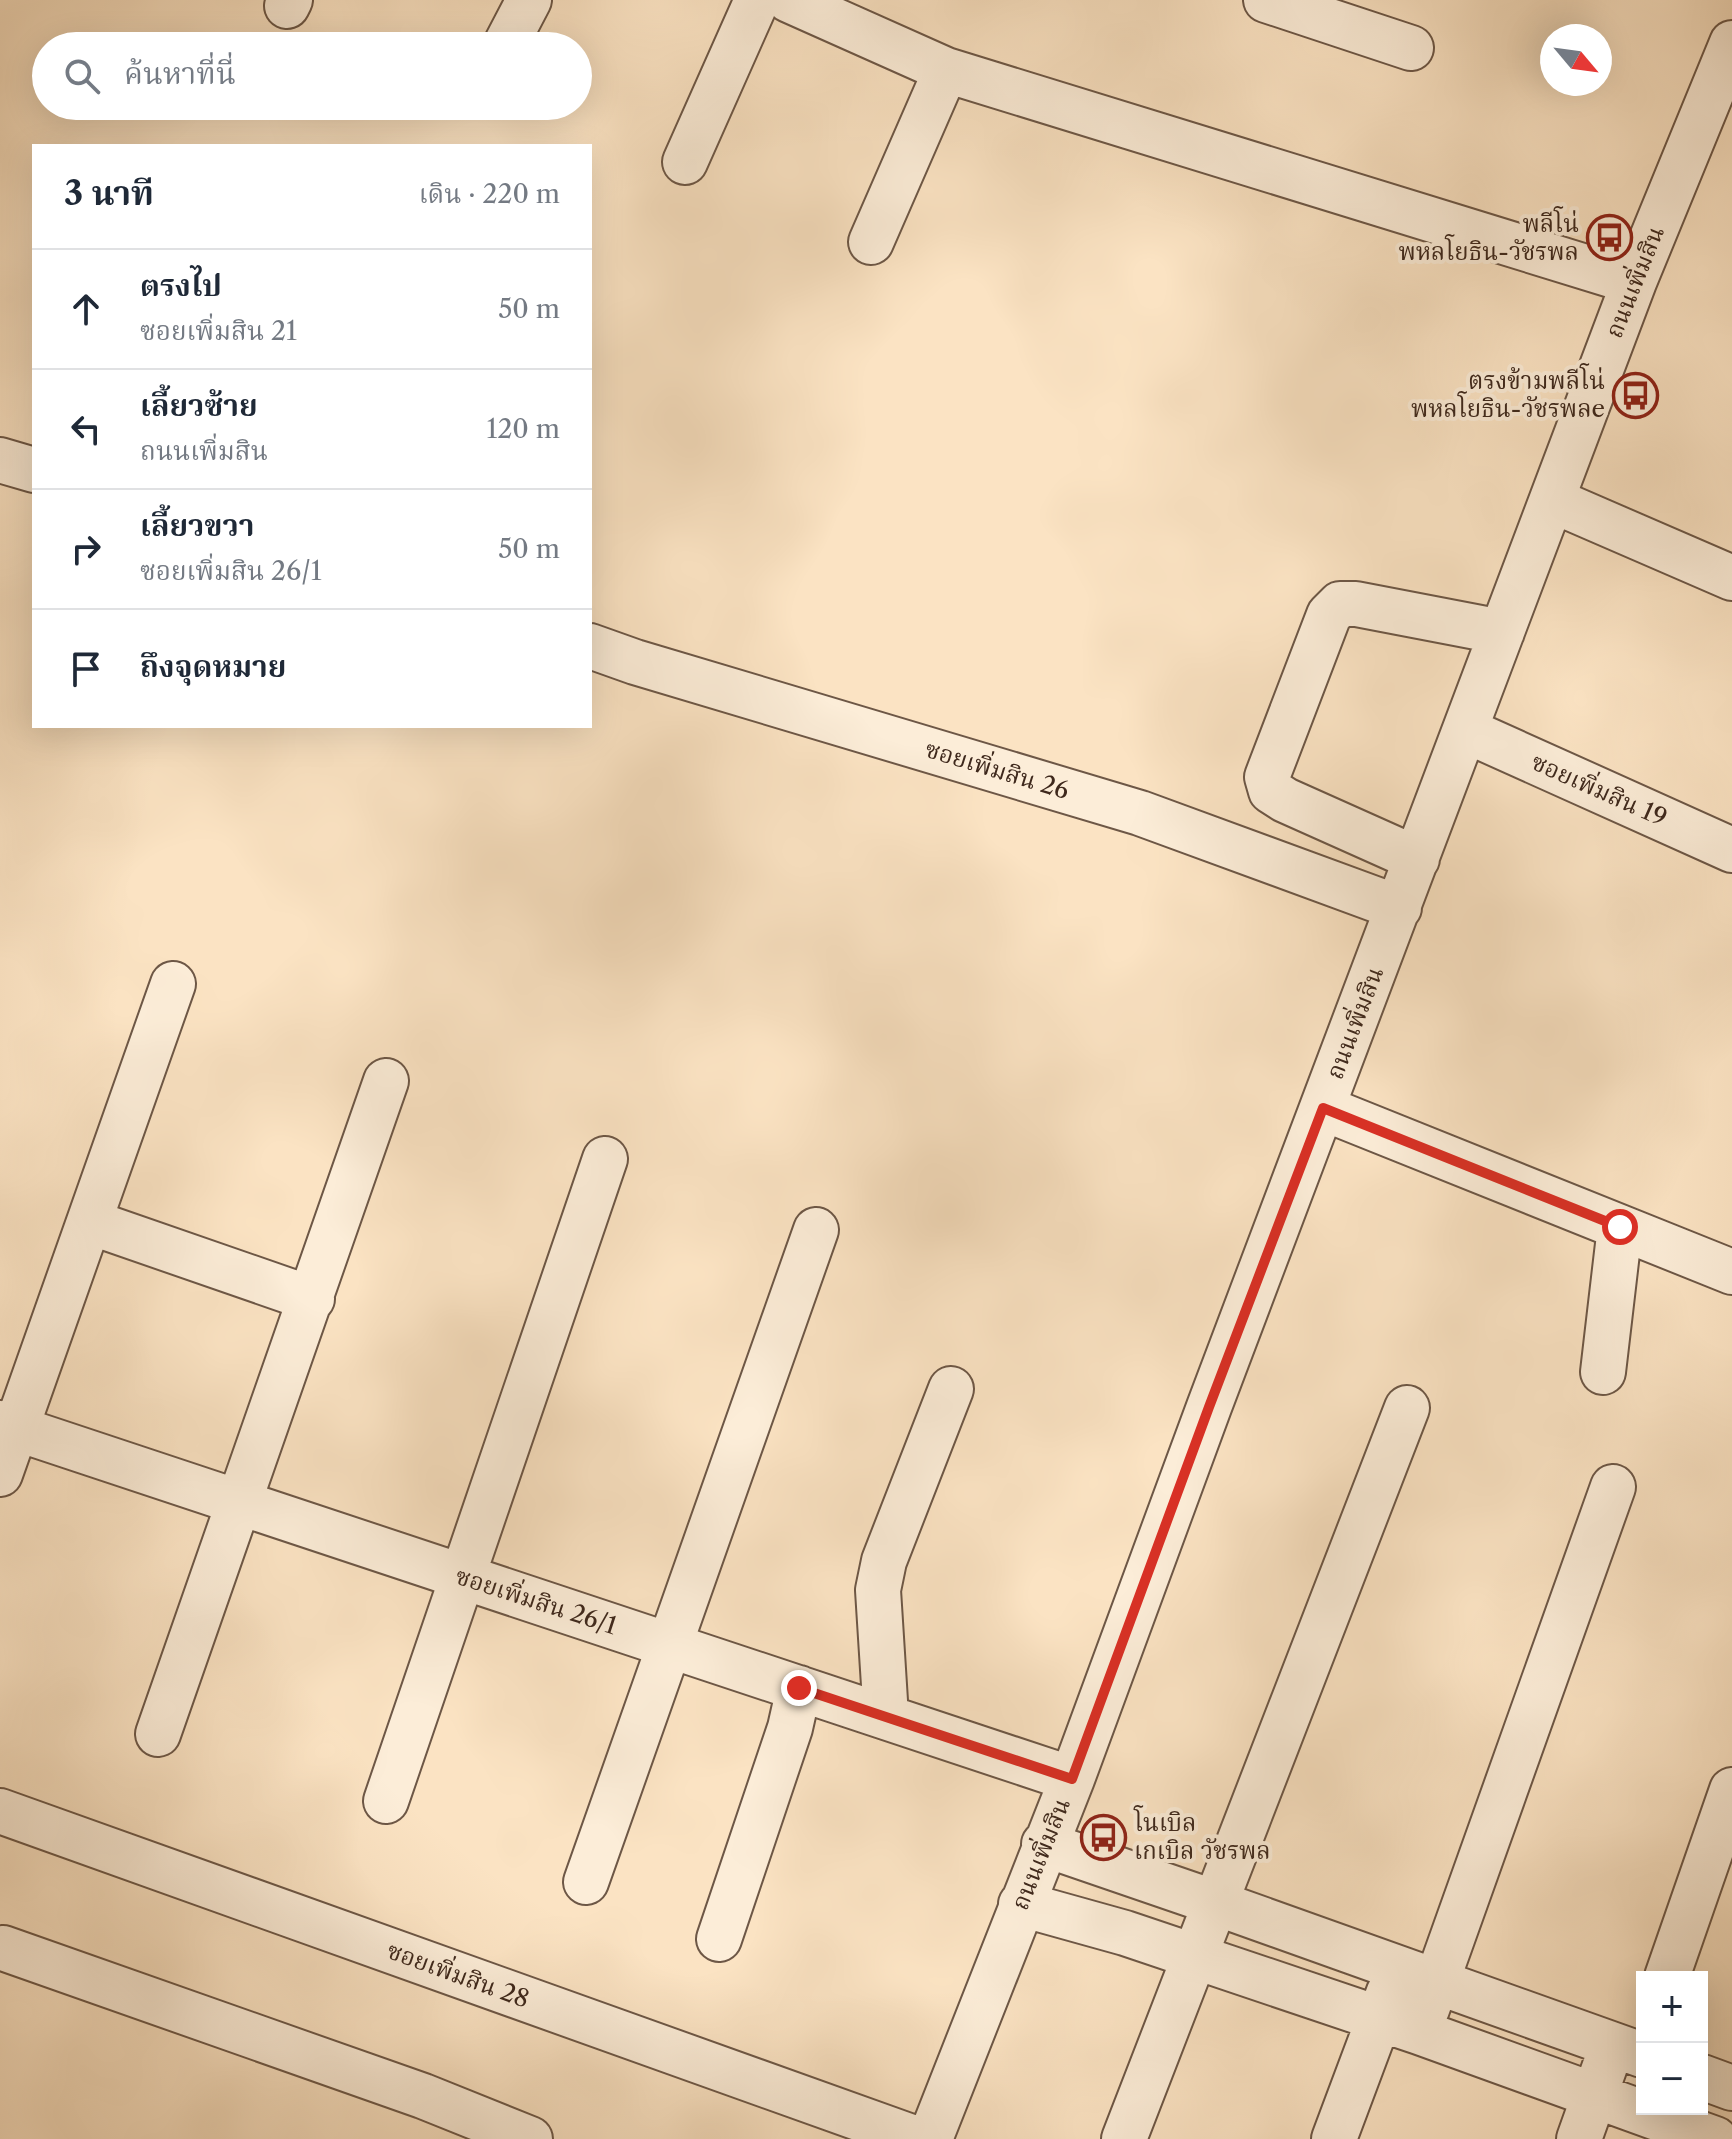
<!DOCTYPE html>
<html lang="th">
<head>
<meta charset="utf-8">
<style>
  :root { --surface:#fff; --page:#f6f6f7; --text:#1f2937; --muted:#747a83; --line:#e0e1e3 }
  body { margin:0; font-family:"Libre Caslon Text","Noto Serif Thai",serif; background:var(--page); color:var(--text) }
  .controls { position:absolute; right:24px; bottom:24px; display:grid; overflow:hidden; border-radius:0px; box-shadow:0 8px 32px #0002 }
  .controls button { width:72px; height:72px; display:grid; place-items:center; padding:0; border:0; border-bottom:2px solid var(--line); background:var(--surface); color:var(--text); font:40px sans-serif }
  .compass { position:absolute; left:1540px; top:24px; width:72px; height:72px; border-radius:50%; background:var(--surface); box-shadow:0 8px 32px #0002; rotate:119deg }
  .stop { position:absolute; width:24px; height:24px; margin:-18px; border:6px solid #d93025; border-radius:50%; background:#fff }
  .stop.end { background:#d93025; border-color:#fff; box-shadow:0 2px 8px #0008 }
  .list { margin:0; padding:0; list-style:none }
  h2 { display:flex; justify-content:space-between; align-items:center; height:104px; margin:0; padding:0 32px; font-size:34px }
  h2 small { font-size:26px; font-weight:400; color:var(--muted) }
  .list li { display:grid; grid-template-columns:52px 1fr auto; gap:24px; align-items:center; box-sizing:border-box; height:120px; padding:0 32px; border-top:2px solid var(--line) }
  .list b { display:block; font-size:30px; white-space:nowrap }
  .list p { margin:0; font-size:26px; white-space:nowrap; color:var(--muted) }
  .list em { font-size:26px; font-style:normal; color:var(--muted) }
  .icon { flex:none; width:44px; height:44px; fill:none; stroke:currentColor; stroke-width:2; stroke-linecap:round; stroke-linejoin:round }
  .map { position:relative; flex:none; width:1732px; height:2139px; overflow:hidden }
  .search { position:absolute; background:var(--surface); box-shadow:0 8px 32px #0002; left:32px; top:32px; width:560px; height:88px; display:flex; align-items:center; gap:20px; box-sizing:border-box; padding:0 28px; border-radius:44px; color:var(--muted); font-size:30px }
  .panel { position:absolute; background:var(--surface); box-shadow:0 8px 32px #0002; left:32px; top:144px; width:560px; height:584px; border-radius:0px }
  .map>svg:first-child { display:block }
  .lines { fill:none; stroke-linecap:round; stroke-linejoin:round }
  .minor-casing { stroke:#6d5746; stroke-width:48 }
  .minor { stroke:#fcedd8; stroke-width:44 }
  .route { stroke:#d93025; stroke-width:10 }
  .labels { text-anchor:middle; stroke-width:8; stroke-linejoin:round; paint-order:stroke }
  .poi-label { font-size:24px; fill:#3e281c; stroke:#fcedd8; text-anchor:end }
  .street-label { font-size:24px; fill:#3e281c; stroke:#fcedd8 }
</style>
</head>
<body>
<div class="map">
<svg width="1732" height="2139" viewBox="0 0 1732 2139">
  <rect width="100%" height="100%" fill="#fbe3c3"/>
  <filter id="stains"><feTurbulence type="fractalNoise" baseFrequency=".0025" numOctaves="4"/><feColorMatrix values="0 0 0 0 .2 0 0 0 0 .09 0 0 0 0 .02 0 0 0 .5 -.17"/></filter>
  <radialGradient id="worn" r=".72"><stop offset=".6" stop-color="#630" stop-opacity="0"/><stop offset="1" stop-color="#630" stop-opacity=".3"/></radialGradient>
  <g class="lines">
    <defs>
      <path id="minor" d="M789,0L946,70L1634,282
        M1266,0L1411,48
        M287,6L290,0
        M505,46L529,0
        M685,162L757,0
        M871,242L946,70
        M0,460L34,470
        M1552,500L1732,578
        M590,646L635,662L1140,813L1399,908
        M1465,730L1732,850
        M1417,859L1285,800L1271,791L1267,777L1329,615L1340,604H1356L1502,632
        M1323,1108L1732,1272
        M90,1222L312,1299
        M1603,1372L1620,1227
        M0,1423L1072,1779
        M0,1474L173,984
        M886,1717L878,1590L884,1561L951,1389
        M158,1734L386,1081
        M386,1801L605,1159
        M0,1811L917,2139
        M1044,1844L1216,1903L1642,2055
        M586,1882L816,1230
        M1021,1904L1125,1933L1419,2032L1715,2139
        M719,1939L790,1728L799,1688
        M3,1948L423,2096L530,2139
        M1667,1977L1732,1790
        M1427,2009L1613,1487
        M1702,2077L1732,2088
        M930,2139L1072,1779L1209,1407L1634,282L1732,43
        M1124,2139L1407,1408
        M1334,2139L1389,1992
        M1579,2139L1605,2066"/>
    </defs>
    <!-- minor casing -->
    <use href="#minor" class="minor-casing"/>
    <!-- minor -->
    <use href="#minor" class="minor"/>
  </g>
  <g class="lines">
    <!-- route -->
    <path class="route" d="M799,1688L1072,1779L1209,1407L1323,1108L1620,1227"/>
  </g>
  <!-- icons -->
  <defs>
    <symbol id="bus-ring" viewBox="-11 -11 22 22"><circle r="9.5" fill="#fcedd8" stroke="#8f2418" stroke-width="1.5"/><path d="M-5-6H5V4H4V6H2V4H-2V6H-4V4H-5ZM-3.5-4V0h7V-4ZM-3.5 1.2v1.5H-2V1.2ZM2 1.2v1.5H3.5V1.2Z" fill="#8f2418"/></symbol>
  </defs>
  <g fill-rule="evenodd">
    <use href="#bus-ring" x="1584" y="212" width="51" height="51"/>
    <use href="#bus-ring" x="1610" y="370" width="51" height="51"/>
    <use href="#bus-ring" x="1078" y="1812" width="51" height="51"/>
  </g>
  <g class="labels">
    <!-- poi labels -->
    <g class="poi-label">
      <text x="1579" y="232">พลีโน่<tspan x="1579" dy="28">พหลโยธิน-วัชรพล</tspan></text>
      <text x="1605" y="389">ตรงข้ามพลีโน่<tspan x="1605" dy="28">พหลโยธิน-วัชรพลe</tspan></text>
      <text x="1134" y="1831" text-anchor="start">โนเบิล<tspan x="1134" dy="28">เกเบิล วัชรพล</tspan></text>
    </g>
    <!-- street labels -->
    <g class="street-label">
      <text transform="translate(1635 282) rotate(-68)" y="8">ถนนเพิ่มสิน</text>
      <text transform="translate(997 770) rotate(17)" y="8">ซอยเพิ่มสิน 26</text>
      <text transform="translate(1599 790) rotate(24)" y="8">ซอยเพิ่มสิน 19</text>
      <text transform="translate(1355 1023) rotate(-69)" y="8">ถนนเพิ่มสิน</text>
      <text transform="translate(536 1601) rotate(18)" y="8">ซอยเพิ่มสิน 26/1</text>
      <text transform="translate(1041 1854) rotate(-68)" y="8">ถนนเพิ่มสิน</text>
      <text transform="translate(458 1975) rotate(20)" y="8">ซอยเพิ่มสิน 28</text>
    </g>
  </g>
  <rect width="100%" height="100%" filter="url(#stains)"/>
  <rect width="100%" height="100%" fill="url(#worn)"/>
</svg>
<div class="controls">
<button>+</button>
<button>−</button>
</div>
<svg class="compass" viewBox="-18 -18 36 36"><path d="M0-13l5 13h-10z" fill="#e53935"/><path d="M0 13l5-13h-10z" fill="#747a83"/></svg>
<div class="stop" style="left:1620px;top:1227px"></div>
<div class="stop end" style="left:799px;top:1688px"></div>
<div class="search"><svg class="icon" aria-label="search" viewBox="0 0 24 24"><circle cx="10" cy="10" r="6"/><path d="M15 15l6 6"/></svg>ค้นหาที่นี่</div>
<section class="panel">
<h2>3 นาที<small>เดิน · 220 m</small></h2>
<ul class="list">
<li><svg class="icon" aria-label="ahead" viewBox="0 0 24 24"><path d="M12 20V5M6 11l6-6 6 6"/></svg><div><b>ตรงไป</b><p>ซอยเพิ่มสิน 21</p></div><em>50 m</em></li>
<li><svg class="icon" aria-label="left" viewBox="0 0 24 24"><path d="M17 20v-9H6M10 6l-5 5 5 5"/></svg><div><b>เลี้ยวซ้าย</b><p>ถนนเพิ่มสิน</p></div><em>120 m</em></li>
<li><svg class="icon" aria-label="right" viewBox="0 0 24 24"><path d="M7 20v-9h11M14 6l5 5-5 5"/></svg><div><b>เลี้ยวขวา</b><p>ซอยเพิ่มสิน 26/1</p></div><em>50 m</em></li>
<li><svg class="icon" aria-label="arrive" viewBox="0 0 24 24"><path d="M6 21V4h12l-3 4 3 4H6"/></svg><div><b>ถึงจุดหมาย</b></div></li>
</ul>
</section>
</div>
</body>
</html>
